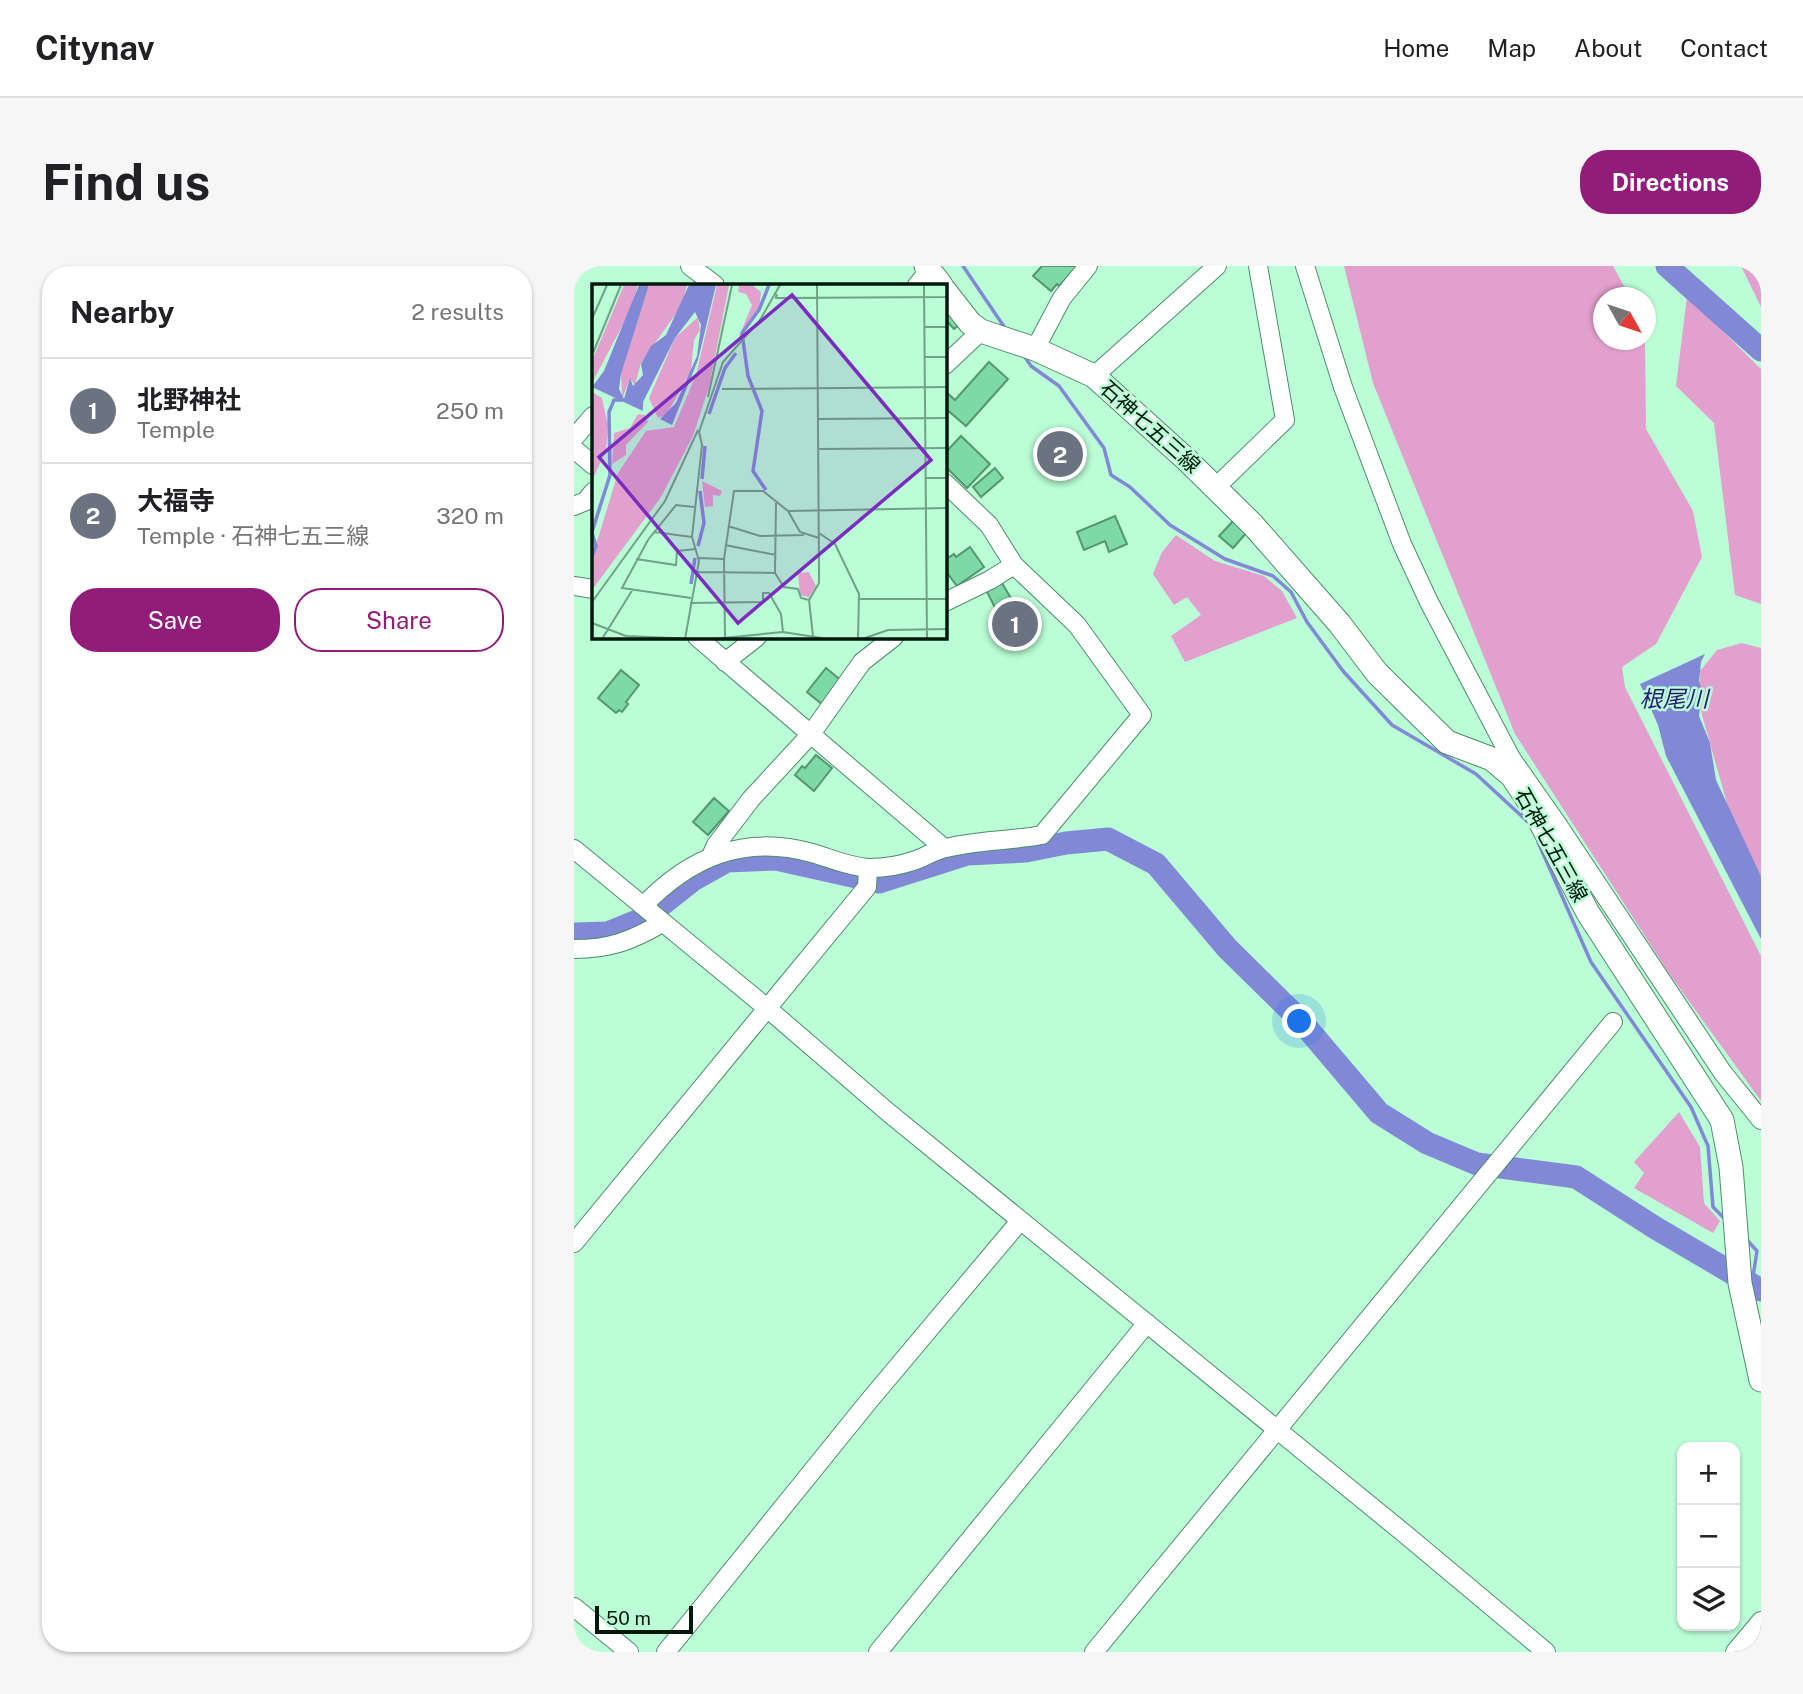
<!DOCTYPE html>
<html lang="en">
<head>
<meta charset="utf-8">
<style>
  :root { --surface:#fff; --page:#f6f6f6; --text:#202124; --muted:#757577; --line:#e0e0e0; --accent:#921c7a }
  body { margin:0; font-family:"Public Sans","Noto Sans JP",sans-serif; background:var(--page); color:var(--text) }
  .controls { position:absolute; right:21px; bottom:21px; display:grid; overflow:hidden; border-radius:14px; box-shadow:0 2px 5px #0004 }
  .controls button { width:63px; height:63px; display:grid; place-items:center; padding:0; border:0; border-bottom:2px solid var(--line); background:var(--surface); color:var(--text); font:35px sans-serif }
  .compass { position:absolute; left:1019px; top:21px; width:63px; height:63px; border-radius:50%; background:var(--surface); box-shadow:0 2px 5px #0004; rotate:130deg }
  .scale { position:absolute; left:21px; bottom:18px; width:98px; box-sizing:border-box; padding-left:7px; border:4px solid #00190b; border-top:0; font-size:19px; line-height:24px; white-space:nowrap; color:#00190b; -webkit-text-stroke:5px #bafdd6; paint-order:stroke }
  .you { position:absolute; left:726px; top:756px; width:24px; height:24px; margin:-18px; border:5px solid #fff; border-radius:50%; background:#1a73e8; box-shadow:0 0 0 10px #1a73e833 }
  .badge { display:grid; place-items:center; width:46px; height:46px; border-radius:50%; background:var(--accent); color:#fff; font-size:23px; font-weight:700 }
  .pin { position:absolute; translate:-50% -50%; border:4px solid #fff; box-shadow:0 2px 7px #0006 }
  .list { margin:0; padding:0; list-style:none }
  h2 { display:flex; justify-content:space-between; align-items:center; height:91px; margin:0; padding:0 28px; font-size:30px }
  h2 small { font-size:23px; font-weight:400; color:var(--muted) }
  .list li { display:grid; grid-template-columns:46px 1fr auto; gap:21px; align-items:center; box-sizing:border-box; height:105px; padding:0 28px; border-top:2px solid var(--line) }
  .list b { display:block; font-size:26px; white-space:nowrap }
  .list p { margin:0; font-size:23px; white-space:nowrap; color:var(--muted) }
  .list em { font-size:23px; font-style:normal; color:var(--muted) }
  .actions { display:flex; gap:14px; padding:21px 28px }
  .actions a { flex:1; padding:16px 0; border:2px solid var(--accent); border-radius:28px; text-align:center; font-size:24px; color:var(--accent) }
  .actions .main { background:var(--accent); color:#fff }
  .icon { flex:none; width:38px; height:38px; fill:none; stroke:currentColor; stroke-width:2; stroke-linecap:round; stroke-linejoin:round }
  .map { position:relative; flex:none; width:1187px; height:1386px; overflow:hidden; border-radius:28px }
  header { display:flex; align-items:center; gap:42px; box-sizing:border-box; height:98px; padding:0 35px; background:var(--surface); border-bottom:2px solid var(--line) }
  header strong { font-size:33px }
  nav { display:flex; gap:38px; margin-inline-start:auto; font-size:24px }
  .intro { display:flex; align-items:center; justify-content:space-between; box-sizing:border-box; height:168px; padding:0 42px }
  h1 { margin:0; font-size:49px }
  .button { padding:18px 32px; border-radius:28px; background:var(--accent); color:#fff; font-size:24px; font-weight:700 }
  main { display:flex; gap:42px; padding:0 42px }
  aside { flex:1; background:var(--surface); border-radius:28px; box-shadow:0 2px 5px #0004 }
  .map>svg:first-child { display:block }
  .green { fill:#e1a0cd }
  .water { fill:#8189d7 }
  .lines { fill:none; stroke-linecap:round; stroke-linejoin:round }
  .stream { stroke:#8189d7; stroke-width:3.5 }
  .river { stroke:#8189d7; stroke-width:23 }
  .building { fill:#7ddaa6; stroke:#559571; stroke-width:2 }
  .minor-casing { stroke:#4d8d6a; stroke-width:20 }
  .major-casing { stroke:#4d8d6a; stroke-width:25 }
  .minor { stroke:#fff; stroke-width:18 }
  .major { stroke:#fff; stroke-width:23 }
  .labels { text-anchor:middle; stroke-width:5; stroke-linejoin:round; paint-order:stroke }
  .street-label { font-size:21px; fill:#00190b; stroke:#bafdd6 }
  .water-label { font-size:23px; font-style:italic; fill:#251c76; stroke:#bafdd6 }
  .inset-river { fill:none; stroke:#8189d7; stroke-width:3.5 }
  .inset-road { fill:none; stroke:#70a285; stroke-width:2 }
  .view { fill:#7b2cbf; fill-opacity:0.15; stroke:#7b2cbf; stroke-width:3.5 }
  .inset-edge { fill:none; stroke:#00190b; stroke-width:3.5 }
</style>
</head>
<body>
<header>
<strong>Citynav</strong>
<nav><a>Home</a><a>Map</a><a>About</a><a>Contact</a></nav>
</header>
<div class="intro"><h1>Find us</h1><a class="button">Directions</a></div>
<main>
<aside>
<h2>Nearby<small>2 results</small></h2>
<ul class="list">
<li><span class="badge" style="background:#6b7280">1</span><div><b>北野神社</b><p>Temple</p></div><em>250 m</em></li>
<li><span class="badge" style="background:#6b7280">2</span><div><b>大福寺</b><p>Temple · 石神七五三線</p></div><em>320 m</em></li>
</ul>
<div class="actions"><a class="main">Save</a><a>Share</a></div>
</aside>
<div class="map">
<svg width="1187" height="1386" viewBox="0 0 1187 1386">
  <rect width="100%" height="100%" fill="#bafdd6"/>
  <!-- green -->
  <path class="green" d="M770,0H1039L1056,31L1030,32V74H1071L1072,163L1119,245L1128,291L1082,378L1048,401L1051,421L1187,690V835L1096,709L941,468L799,117Z
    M1167,0H1187V41Z
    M1113,30L1187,103V338L1161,329L1140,157L1102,120Z
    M602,269L641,295L690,310L708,325L723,352L611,396L597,370L627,349L613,331L600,339L579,308L588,286Z
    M1168,377L1187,382V610L1154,541L1125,438L1126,405L1143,384Z
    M1105,846L1126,881L1130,937L1146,955L1139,967L1060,922L1070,907L1060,896Z"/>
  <!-- water -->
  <path class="water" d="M1131,388L1127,396L1125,415L1128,424L1125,450L1136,477L1142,514L1187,610V673L1092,490L1084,459L1066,418Z"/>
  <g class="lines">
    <!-- stream -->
    <path class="stream" d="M389,0L433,65
      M449,88L457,100L485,120L530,182L537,209L556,221L596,259L651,293L699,310L717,326L733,356L769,405L818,459L902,508L954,556
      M964,576L1017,696L1117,841L1134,880L1139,941L1152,954
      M1173,974L1183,985L1178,1017"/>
    <!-- river -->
    <path class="river" d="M1093,0L1187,84
      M0,668L34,667L71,652L119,614L153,595L202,593L305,616L393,588L452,585L492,577L534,573L582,598L653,682L727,755L805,847L853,877L903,898L1002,911L1080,961L1187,1024"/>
  </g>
  <!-- building -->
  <path class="building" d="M468,0H504L485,20L483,18L477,25L459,10Z
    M371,33L390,55L380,63L371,53Z
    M415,96L434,113L392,160L371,142V125L381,134Z
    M494,168L506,183L479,204L467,192L479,183L477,181L482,177L480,175Z
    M387,170L416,198L393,222L371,200V187Z
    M421,202L429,212L407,231L399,221Z
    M541,250L553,278L535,286L531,275L510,284L503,266Z
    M661,253L674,265L659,282L645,270Z
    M396,281L410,301L383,320L371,304V294L380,288L382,291Z
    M425,312L461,373L442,383L410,320Z
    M252,402L269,416L249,439L233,426Z
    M47,404L65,419L52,436L54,438L48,446L45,444L42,447L24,432Z
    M242,489L258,502L240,525L221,509L228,500L231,502Z
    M140,532L155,545L134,569L119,556Z"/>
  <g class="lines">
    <defs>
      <path id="minor" d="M116,0L141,19
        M731,0L769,121L828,278L855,336L937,492L984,559L1149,807L1187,854
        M343,19L355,5
        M461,83L488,32L514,0
        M371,99L407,65
        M520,110L643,0
        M0,172L19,150
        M0,183L19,199
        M642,221L711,154L684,0
        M0,240L12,235L19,226
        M0,320L19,323
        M371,336L416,314L440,299
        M123,371L370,582
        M151,396L183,371
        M0,583L193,742L315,847L831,1268L972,1386
        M137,590L142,579L177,533L237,468L288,396L320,371
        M69,640C116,591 170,568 238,587C256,592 275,601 295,602C310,602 328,599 342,594C352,590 362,584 372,582C403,574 436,575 468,569L568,449L503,359L440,299L415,259L371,217
        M0,683C36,683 57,675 88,657
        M0,977L293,621L294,602
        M0,1341L55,1386
        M92,1386L294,1136L446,955
        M304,1386L573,1057
        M520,1386L1039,756
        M1161,1386L1187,1355"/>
      <path id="major" d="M352,0L367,19
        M371,25L396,57L407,65L461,83L520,110L613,194L679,259L765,357L803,407L873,476L918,493L938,510L959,542L1014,647L1148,854L1157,901L1166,1017L1187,1114"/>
    </defs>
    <!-- minor casing -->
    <use href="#minor" class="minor-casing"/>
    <!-- major casing -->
    <use href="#major" class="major-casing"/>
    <!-- minor -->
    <use href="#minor" class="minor"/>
    <!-- major -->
    <use href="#major" class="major"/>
  </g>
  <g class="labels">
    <!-- street labels -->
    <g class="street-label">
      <text transform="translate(576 161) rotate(42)" y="7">石神七五三線</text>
      <text transform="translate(977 579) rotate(61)" y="7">石神七五三線</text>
    </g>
    <!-- water labels -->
    <g class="water-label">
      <text x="1100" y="441">根尾川</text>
    </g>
  </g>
  <!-- overview -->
  <g transform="translate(18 18)">
    <rect width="355" height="355" fill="#bafdd6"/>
    <path d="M32,1H46L37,29L0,99V77ZM57,1H95L90,21L49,79L43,101L38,95L30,115L29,88ZM125,1H137L117,103L101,152L69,213L0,306V274L26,189L54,147L82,143L104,91ZM147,1H160L169,8L167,24L146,55L160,21L154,10L146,8ZM106,33L108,46L102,56L99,87L75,130L66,134L57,114L83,54ZM0,108L10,114L16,142L14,166L0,197ZM46,130L53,131L56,138L34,161V171L20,180L22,149L38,144ZM110,197L130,207L128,212L121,211V222L113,223ZM217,288L224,302L217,313L208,311L206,289Z" fill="#e1a0cd"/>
    <path d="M47,1H57L29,90L27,105L32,115L38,94L41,102L51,91L49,80L59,62L74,51L97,1H124L106,76L80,141L68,135L84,119L105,72L109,41L103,28L83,54L51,118V127L0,103L12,87Z" fill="#8189d7"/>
    <path class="inset-river" d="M117,130L133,84L144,69M110,195L113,162M174,206L161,187L170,127L156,92L150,49L167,26L177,1M0,248L18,191L17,128L22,116H38M0,249L4,262L0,272M106,262L112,239L108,207M99,300L103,274"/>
    <path class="inset-road" d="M332,1L335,355M185,10L184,14L354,13L356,9M0,35L15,1M332,43H356M1,69L29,1M332,73H356M130,105L356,103M116,113L140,1M226,135L356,134M227,165L356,164M333,194H356M184,219L183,289L192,303L206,305L209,314L217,316M196,227L356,224M136,242L168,252L212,251M62,248L100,253M227,249L243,260L267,310L266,355M133,261L184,271M107,274L132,275M44,275L84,281L85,267L104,265M105,288L183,289M99,314L30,304L56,256L84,221L102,223M268,315H356M0,318L73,217L106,146M98,319L171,318V309H177L189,330L191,348M0,339L34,352L104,355M221,352L217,316L227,299V286L225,1M133,353L132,275L142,207H171L196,227L208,248L227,254M10,355L41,305M93,355L107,277L100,253L110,161L107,148L131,78L168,36L188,1M121,355L191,348L236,355M270,355L296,346L356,345"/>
    <path class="view" d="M200,11L339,176L146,339L7,173Z"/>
    <rect width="355" height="355" class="inset-edge"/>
  </g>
</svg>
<div class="controls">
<button>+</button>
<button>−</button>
<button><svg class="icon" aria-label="layers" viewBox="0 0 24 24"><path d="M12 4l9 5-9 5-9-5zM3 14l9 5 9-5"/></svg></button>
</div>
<svg class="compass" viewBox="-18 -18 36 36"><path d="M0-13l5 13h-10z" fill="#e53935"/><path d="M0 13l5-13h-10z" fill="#757577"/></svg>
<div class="scale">50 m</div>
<div class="you"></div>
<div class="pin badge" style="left:441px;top:358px;background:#6b7280">1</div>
<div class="pin badge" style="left:486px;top:188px;background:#6b7280">2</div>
</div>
</main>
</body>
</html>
